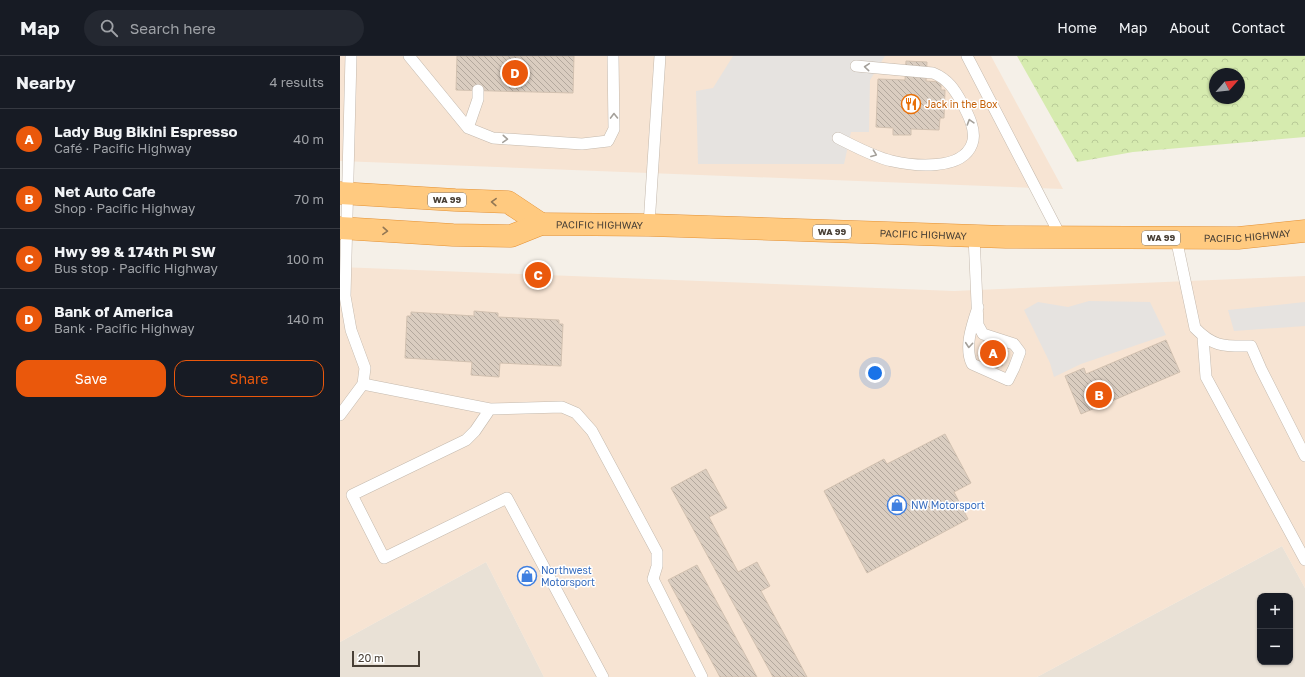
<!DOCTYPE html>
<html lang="en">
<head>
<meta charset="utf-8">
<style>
  :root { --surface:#171b24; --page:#242831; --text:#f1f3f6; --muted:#9ea1a6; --line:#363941; --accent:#ea580c }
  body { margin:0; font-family:"Golos Text",sans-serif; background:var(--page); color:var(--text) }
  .controls { position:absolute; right:12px; bottom:12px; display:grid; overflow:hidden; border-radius:8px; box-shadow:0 1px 3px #0004 }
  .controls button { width:36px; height:36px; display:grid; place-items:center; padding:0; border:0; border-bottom:1px solid var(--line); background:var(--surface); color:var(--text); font:20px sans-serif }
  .compass { position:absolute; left:869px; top:12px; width:36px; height:36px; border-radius:50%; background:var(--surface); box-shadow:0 1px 3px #0004; rotate:62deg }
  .scale { position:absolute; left:12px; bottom:10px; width:68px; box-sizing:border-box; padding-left:4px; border:2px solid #494036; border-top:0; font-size:11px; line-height:14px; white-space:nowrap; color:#494036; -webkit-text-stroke:3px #fff; paint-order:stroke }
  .you { position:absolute; left:535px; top:317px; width:14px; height:14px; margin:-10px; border:3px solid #fff; border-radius:50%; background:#1a73e8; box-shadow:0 0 0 6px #1a73e833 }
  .badge { display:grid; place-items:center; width:26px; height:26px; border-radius:50%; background:var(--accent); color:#fff; font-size:13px; font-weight:700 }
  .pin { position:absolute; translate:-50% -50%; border:2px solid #fff; box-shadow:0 1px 4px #0006 }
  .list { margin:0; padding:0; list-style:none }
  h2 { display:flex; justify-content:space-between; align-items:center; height:52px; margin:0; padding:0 16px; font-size:17px }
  h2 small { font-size:13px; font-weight:400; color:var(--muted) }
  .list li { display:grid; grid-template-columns:26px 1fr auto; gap:12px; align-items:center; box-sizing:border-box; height:60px; padding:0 16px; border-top:1px solid var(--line) }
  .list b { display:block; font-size:15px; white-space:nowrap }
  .list p { margin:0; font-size:13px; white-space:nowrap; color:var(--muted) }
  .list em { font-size:13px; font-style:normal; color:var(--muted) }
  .actions { display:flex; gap:8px; padding:12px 16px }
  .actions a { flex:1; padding:9px 0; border:1px solid var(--accent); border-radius:12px; text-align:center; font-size:14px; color:var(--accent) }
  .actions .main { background:var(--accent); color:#fff }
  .icon { flex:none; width:22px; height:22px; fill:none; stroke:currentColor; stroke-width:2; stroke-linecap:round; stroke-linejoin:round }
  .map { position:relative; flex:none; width:965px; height:621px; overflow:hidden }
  header { display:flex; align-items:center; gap:24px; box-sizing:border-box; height:56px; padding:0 20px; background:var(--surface); border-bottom:1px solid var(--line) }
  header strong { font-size:19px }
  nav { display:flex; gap:22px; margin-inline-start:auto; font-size:14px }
  .search { width:280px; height:36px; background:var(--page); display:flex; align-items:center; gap:10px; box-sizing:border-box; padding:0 14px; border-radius:22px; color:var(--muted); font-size:15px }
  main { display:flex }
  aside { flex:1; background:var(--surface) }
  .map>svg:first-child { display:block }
  .residential { fill:#e9e1d6; fill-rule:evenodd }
  .commercial { fill:#f7e4d3 }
  .forest { fill:url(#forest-crowns); fill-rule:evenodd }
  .parking { fill:#e6e3e0 }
  .building { fill:url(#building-back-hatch); stroke:#d2c1b0 }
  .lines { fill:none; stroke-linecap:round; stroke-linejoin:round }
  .service-casing { stroke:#c4b9ad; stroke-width:12 }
  .trunk-casing { stroke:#e49133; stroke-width:23 }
  .service { stroke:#fff; stroke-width:11 }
  .trunk { stroke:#ffca80; stroke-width:22 }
  .oneway { stroke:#a4a09a }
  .oneway2 { stroke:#927754 }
  .labels { text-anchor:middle; stroke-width:3; stroke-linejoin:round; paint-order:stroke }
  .shield { fill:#fff; stroke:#807972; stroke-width:1 }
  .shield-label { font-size:9px; font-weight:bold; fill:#494036 }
  .food-label { font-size:10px; fill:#c56008; stroke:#fff; text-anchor:start }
  .street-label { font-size:10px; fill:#494036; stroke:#fff }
  .shop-label { font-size:10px; fill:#366cbe; stroke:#fff; text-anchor:start }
</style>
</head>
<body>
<header>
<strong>Map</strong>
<div class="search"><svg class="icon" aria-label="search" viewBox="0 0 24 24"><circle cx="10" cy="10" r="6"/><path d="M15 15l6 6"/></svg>Search here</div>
<nav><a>Home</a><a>Map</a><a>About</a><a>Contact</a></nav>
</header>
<main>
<aside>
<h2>Nearby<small>4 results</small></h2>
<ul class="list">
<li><span class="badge">A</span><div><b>Lady Bug Bikini Espresso</b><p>Café · Pacific Highway</p></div><em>40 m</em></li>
<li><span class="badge">B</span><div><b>Net Auto Cafe</b><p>Shop · Pacific Highway</p></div><em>70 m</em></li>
<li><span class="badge">C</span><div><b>Hwy 99 &amp; 174th Pl SW</b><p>Bus stop · Pacific Highway</p></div><em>100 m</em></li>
<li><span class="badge">D</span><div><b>Bank of America</b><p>Bank · Pacific Highway</p></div><em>140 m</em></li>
</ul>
<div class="actions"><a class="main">Save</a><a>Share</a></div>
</aside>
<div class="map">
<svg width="965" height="621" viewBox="0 0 965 621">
  <defs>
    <pattern id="forest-crowns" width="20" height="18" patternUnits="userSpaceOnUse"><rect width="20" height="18" fill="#d6ebaf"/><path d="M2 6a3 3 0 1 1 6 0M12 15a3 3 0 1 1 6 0" fill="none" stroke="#b9cb97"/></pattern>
    <pattern id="building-back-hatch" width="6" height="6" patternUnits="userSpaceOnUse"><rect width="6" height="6" fill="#dacdc0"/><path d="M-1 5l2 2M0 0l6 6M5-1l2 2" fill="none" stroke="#b3a89d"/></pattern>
  </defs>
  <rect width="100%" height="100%" fill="#f5f0e8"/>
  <!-- residential -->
  <path class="residential" d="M942,490L965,532V621H697ZM920,540H950V606H920Z
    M146,506L204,621H0V586Z"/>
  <!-- commercial -->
  <path class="commercial" d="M0,0H651L723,133L0,105Z
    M0,211L614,235L965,220V532L942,490L697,621H204L146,506L0,586Z"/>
  <!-- forest -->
  <path class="forest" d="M677,0H965V81L793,96L737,106ZM875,18H899V42H875Z"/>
  <!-- parking -->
  <path class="parking" d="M393,0H545L530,24L529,76H511L504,108H358L356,35L373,32Z
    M749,245L810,246L826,279L741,308L714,321L710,307L684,254L698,246L728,251Z
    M965,246V270L894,275L888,254Z"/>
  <!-- building -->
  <path class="building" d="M117,0H234L233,37L116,34Z
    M566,5L587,6L586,25L601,26V34H605L604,62H600L599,74L571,73V79H553V72L536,71L538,23L565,24Z
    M134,255L158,257V261L219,264V268H223L221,310L160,307L159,321L131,319L132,306L65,302L67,260H71V256L134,260Z
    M646,283L656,287L655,290L668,295L662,310L659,309L658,312L648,308L649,304L638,300L644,285H645Z
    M826,284L840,316L741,358L725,320L744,312L746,318Z
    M605,378L631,427L614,436L628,463L527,517L484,435L544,403L547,408Z
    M366,413L387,452L369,461L398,516L417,506L430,530L421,535L467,621H433L331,432Z
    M357,509L417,621H380L328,524Z"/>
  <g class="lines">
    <defs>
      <path id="service" d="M69,0L128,72L153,82L242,88L268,85L274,73L273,0
        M627,0L721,181
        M128,72L138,43V34
        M498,82C514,90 534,101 552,105C574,110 622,115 632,88C637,75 628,58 622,47C615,34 608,23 593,17L516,10
        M309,169L320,0
        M634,180L638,269L643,278L674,288L680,296L674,312L668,324L632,308C624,291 632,269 638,251
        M836,182L855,272C874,292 886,290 911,290L921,313L965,400
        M863,281L866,321L965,504
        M23,328L150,353L222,351L236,357L252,375L317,496V510L313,523L362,621
        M150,353L135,375L126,384L12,439L44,502L167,442L263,621
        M0,359L23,328L25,312L11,274L5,240L11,0"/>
      <g id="trunk">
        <path d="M0,137L115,144L168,146L201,168"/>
        <path id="s1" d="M0,172L113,179L171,180L201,168L309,169L666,181L898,182L965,175"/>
      </g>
    </defs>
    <!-- service casing -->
    <use href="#service" class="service-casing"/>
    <!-- trunk casing -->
    <use href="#trunk" class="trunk-casing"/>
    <!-- service -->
    <use href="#service" class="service"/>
    <!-- trunk -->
    <use href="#trunk" class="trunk"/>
  </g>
  <!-- one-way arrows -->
  <defs><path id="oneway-chevron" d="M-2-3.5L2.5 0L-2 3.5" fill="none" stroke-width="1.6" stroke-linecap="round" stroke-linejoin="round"/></defs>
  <g class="oneway">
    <use href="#oneway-chevron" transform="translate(527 11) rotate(-175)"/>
    <use href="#oneway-chevron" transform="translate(274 60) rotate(-91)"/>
    <use href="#oneway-chevron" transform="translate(630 66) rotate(-107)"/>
    <use href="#oneway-chevron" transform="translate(165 83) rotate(4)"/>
    <use href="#oneway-chevron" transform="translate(534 98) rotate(21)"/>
    <use href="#oneway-chevron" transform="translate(629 289) rotate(95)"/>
  </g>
  <g class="oneway2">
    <use href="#oneway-chevron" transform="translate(154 146) rotate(-178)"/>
    <use href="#oneway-chevron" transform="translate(45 175) rotate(4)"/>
  </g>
  <!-- icons -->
  <defs>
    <symbol id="restaurant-ring" viewBox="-11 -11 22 22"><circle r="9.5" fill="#fff" stroke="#e8710a" stroke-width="1.5"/><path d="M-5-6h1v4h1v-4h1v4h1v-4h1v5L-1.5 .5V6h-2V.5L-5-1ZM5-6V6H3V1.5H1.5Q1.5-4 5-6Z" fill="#e8710a"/></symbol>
    <symbol id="shop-ring" viewBox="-11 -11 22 22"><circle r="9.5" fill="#fff" stroke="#3f7fe0" stroke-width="1.5"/><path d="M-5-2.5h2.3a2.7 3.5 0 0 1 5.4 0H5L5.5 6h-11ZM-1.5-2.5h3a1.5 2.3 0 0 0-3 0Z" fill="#3f7fe0"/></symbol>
  </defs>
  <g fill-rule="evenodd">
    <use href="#restaurant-ring" x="560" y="37" width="22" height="22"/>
    <use href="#shop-ring" x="546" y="438" width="22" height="22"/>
    <use href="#shop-ring" x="176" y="509" width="22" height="22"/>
  </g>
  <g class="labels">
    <!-- shield labels -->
    <g class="shield">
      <rect x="88" y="137" width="38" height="14" rx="3"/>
      <rect x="473" y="169" width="38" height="14" rx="3"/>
      <rect x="802" y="175" width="38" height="14" rx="3"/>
    </g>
    <g class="shield-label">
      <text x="107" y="147">WA 99</text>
      <text x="492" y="179">WA 99</text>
      <text x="821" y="185">WA 99</text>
    </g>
    <!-- food labels -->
    <g class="food-label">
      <text x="585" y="52">Jack in the Box</text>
    </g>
    <!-- street labels -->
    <g class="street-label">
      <text dy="4" stroke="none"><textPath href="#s1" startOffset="262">PACIFIC HIGHWAY</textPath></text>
      <text dy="4" stroke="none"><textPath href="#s1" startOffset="586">PACIFIC HIGHWAY</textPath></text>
      <text dy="4" stroke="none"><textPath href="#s1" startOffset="910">PACIFIC HIGHWAY</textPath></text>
    </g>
    <!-- shop labels -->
    <g class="shop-label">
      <text x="571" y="453">NW Motorsport</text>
      <text x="201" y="518">Northwest<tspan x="201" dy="12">Motorsport</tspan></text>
    </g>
  </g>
</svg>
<div class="controls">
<button>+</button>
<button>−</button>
</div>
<svg class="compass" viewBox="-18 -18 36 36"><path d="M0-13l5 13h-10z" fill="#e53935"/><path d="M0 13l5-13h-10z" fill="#9ea1a6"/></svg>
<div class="scale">20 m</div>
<div class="you"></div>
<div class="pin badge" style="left:653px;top:297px">A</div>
<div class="pin badge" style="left:759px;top:339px">B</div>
<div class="pin badge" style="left:198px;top:219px">C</div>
<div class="pin badge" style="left:175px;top:17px">D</div>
</div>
</main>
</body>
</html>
